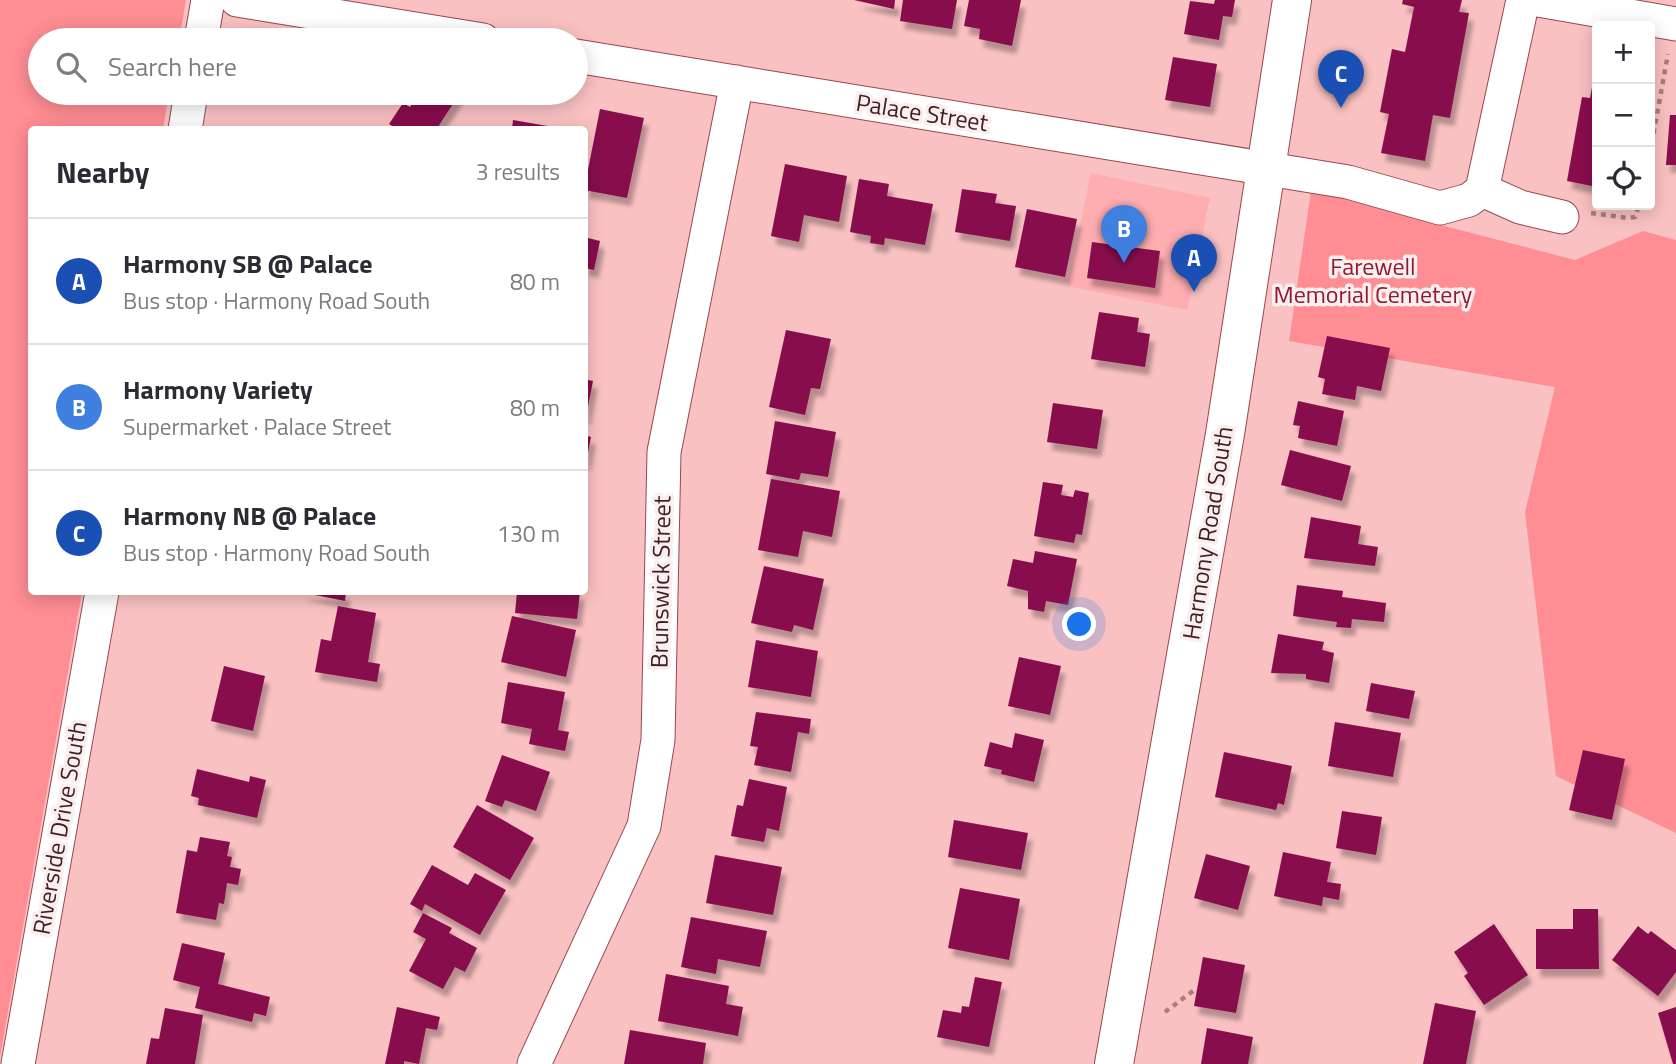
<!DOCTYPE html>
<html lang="en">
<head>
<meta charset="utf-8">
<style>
  :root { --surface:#fff; --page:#f7f7f7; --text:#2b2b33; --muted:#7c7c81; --line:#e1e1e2; --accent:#247071 }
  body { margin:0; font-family:"Titillium Web",sans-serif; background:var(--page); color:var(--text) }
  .controls { position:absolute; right:21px; top:21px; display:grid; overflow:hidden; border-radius:7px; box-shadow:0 4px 18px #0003 }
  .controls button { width:63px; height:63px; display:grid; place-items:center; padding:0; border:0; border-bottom:2px solid var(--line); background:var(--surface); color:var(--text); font:35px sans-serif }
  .you { position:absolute; left:1080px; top:625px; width:24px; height:24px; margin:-18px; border:5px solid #fff; border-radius:50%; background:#1a73e8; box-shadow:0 0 0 10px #1a73e833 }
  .badge { display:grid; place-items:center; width:46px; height:46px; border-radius:50%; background:var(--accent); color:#fff; font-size:23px; font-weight:700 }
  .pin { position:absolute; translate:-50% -58px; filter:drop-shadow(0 2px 4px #0008) }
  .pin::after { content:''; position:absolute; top:37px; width:24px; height:21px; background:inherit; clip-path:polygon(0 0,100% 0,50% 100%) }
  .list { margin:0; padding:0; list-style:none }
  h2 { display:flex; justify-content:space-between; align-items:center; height:91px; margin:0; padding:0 28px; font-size:30px }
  h2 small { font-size:23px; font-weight:400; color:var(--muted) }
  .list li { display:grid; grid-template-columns:46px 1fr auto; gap:21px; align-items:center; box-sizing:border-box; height:126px; padding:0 28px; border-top:2px solid var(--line) }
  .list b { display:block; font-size:26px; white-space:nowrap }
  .list p { margin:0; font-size:23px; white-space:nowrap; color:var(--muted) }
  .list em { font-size:23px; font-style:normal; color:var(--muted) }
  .icon { flex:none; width:38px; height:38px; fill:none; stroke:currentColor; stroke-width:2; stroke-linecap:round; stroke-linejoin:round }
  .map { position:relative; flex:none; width:1676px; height:1064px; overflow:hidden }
  .search { position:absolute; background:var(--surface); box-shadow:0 4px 18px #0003; left:28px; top:28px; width:560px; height:77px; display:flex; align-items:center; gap:18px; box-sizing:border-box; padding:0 24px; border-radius:38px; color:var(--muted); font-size:26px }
  .panel { position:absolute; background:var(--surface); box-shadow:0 4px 18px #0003; left:28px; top:126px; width:560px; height:469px; border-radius:7px }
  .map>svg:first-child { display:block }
  .built { fill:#feadb0 }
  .green { fill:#fe8d94 }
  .building { fill:#880b4d; filter:url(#shadow) }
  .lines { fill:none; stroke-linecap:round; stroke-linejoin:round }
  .minor-casing { stroke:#98474d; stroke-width:35 }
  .major-casing { stroke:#98474d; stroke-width:40 }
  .path { stroke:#ac7c7e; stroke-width:4.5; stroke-dasharray:5 5; stroke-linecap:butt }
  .minor { stroke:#fff; stroke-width:33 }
  .major { stroke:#fff; stroke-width:38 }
  .labels { text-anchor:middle; stroke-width:7; stroke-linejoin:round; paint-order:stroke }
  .street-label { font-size:24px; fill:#421e21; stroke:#faefef }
  .park-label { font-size:24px; fill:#911930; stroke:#faefef }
</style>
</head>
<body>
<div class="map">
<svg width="1676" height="1064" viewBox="0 0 1676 1064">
  <defs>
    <filter id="shadow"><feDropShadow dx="4.5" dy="8" stdDeviation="2" flood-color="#0004"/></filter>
  </defs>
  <rect width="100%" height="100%" fill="#fac1c2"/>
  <!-- built -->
  <path class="built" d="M1091,173L1210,198L1187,310L1067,286Z"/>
  <!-- green -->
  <path class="green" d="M0,0H186L179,40H40V93H169L163,129L32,130V592H82L0,1057Z
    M1312,184L1437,224L1575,260L1643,231L1676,240V833L1556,776L1525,512L1555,387L1289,341Z"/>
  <!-- building -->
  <path class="building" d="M854,0H895L894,9Z
    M903,0H957L952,29L900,21Z
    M969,0H1021L1012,46L979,39L980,29L964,26Z
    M1215,0H1235L1232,17L1223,16L1219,40L1184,34L1190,1L1214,4Z
    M1403,0H1462L1459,12L1469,13L1450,118L1433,115L1425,161L1381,153L1389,114L1380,112L1392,49L1405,52L1414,7L1402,4Z
    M1173,57L1217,64L1210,107L1165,100Z
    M1596,66H1597V187L1567,181L1582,97L1590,98Z
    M419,93H460L436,130H399L389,124L403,103L410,107Z
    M600,109L644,118L627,198L584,190Z
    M1670,115H1676V165H1666Z
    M513,120L559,128V130H512Z
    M785,164L847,176L839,222L804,215L799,242L771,236Z
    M859,179L889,184L887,196L933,204L925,245L885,238L884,245L870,243L871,236L850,232Z
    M962,189L997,194L995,203L1016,206L1010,241L955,232Z
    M1027,209L1077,219L1065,277L1015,267Z
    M584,237L600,241L594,270L584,268Z
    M1092,242L1160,251L1155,288L1087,278Z
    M1099,312L1139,318L1137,332L1150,334L1145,367L1091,359Z
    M786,330L831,339L820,389L811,388L805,415L769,407Z
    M1327,336L1390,348L1381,391L1357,386L1355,400L1322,394L1325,379L1318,377Z
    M584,379L593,381L586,417H584Z
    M1298,401L1344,411L1337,446L1298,438L1300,426L1293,425Z
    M1053,403L1103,410L1097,449L1047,442Z
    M775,421L836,432L828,477L801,473L799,480L766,474Z
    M584,435L591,437L586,463H584Z
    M1290,450L1351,466L1342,501L1281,485Z
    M771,479L840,491L832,537L803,531L798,557L758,550Z
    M1043,482L1063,485L1061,495L1073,497L1075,490L1089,493L1082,535L1076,534L1074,543L1034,536Z
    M1311,517L1361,526L1358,544L1378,547L1375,566L1304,558Z
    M1035,551L1077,559L1068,605L1046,601L1044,612L1028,609V591L1007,586L1013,559L1033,563Z
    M764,566L824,579L813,630L794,625L792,632L751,623Z
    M1297,585L1343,591L1342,597L1386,603L1384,622L1352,619L1351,628L1336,627L1337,622L1293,616Z
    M300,592H346L345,601Z
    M517,592H580L577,619L515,613Z
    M338,606L376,613L368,662L380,664L377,682L315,672L321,639L331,641Z
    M512,616L576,630L566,677L501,662Z
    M1278,634L1324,642L1322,650L1334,653L1329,683L1306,679V674L1271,673Z
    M756,640L818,651L811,697L748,687Z
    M1019,657L1061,666L1050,715L1008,706Z
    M224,666L265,676L253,731L211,721Z
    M508,682L565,692L558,730L569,732L565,751L529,744L532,729L501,723Z
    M1371,683L1415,691L1409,719L1366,711Z
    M756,712L811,719L809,734L798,732L791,772L754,765L758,747L750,746Z
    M1335,722L1401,733L1393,777L1328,766Z
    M1015,733L1044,740L1034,782L1001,774L1002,770L984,766L990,742L1012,748Z
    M1583,750L1625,759L1612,820L1569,810Z
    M1224,752L1292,766L1284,805L1278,803L1276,810L1215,797Z
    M502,755L550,772L536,811L505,800L502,807L485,801Z
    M197,769L249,782L250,776L266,780L257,818L198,805L199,798L191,796Z
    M749,779L787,787L779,831L767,828L764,842L731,836L737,805L743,806Z
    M477,805L534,838L510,880L453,847Z
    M1342,811L1382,817L1376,855L1336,848Z
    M954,820L1028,833L1021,870L948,857Z
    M200,837L230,842L227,856L232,857L230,867L241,869L238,885L227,883L224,904L219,903L216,920L176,913L187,850L197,852Z
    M1283,852L1331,862L1327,882L1341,884L1339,900L1323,897L1322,906L1274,896Z
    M1206,854L1250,866L1238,910L1194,898Z
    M715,855L782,867L773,915L706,903Z
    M432,865L468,885L475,873L506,890L480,935L425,904L422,911L410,904Z
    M960,888L1020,899L1009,960L948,948Z
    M1573,909H1598L1599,969H1536V929H1573Z
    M423,913L452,928L449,933L477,948L465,972L455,967L443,989L409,971L426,939L413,932Z
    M691,917L767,931L760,967L718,959L716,974L681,967Z
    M1494,924L1528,975L1484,1005L1464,976L1468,973L1454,952Z
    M1638,926L1648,934L1651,931L1676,950V972L1658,996L1612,960Z
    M182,943L225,953L218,984L270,997L266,1016L254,1013L252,1022L195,1008L200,987L173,980Z
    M1203,957L1245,965L1236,1013L1194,1006Z
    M666,974L729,986L726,1004L743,1007L738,1036L658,1021Z
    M975,977L1002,982L989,1047L937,1037L943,1010L961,1013L962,1006L969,1007Z
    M1435,1003L1476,1011L1466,1064H1423Z
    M397,1007L440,1017L437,1030L426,1028L419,1064L404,1061V1064H385Z
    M1676,1007V1064H1673L1658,1013Z
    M165,1008L203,1015L195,1064H146L151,1038L159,1039Z
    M1207,1028L1253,1037L1248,1064H1201Z
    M630,1030L706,1043L703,1064H624Z"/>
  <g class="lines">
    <defs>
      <path id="minor" d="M237,0L483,40
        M1538,0L1676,24
        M201,40L208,0
        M576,56L1348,182L1440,208L1469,200L1482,190L1520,207L1562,217
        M185,130L191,93
        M1482,190L1523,0
        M18,1064L102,592
        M534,1064L644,826L658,740L664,452L737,82"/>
      <path id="major" d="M1114,1064L1225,434L1292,0"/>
    </defs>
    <!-- minor casing -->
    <use href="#minor" class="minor-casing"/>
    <!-- major casing -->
    <use href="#major" class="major-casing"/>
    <!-- path -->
    <path class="path" d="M1650,153L1668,54
      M1591,213L1628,218L1635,217L1639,205
      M1165,1012L1193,991"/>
    <!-- minor -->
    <use href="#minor" class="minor"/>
    <!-- major -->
    <use href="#major" class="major"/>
  </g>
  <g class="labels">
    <!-- street labels -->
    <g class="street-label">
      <text transform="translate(922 113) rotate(9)" y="8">Palace Street</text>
      <text transform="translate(1208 533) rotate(-81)" y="8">Harmony Road South</text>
      <text transform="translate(661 582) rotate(-89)" y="8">Brunswick Street</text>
      <text transform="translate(60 828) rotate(-80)" y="8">Riverside Drive South</text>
    </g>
    <!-- park labels -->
    <g class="park-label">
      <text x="1373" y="275">Farewell<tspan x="1373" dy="28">Memorial Cemetery</tspan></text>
    </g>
  </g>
</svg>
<div class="controls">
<button>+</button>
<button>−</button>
<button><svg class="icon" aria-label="locate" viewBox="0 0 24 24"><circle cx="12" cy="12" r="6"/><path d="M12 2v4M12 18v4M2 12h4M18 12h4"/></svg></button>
</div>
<div class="you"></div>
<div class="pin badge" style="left:1194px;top:292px;background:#1a4fb4">A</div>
<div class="pin badge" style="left:1124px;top:263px;background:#3f7fe0">B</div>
<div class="pin badge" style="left:1341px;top:108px;background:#1a4fb4">C</div>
<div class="search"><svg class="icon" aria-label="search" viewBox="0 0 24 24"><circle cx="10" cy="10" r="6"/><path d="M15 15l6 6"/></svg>Search here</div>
<section class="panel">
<h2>Nearby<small>3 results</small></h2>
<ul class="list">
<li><span class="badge" style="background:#1a4fb4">A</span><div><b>Harmony SB @ Palace</b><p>Bus stop · Harmony Road South</p></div><em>80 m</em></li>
<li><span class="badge" style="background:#3f7fe0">B</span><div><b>Harmony Variety</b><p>Supermarket · Palace Street</p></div><em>80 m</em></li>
<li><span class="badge" style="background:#1a4fb4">C</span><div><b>Harmony NB @ Palace</b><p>Bus stop · Harmony Road South</p></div><em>130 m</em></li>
</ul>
</section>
</div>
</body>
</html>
